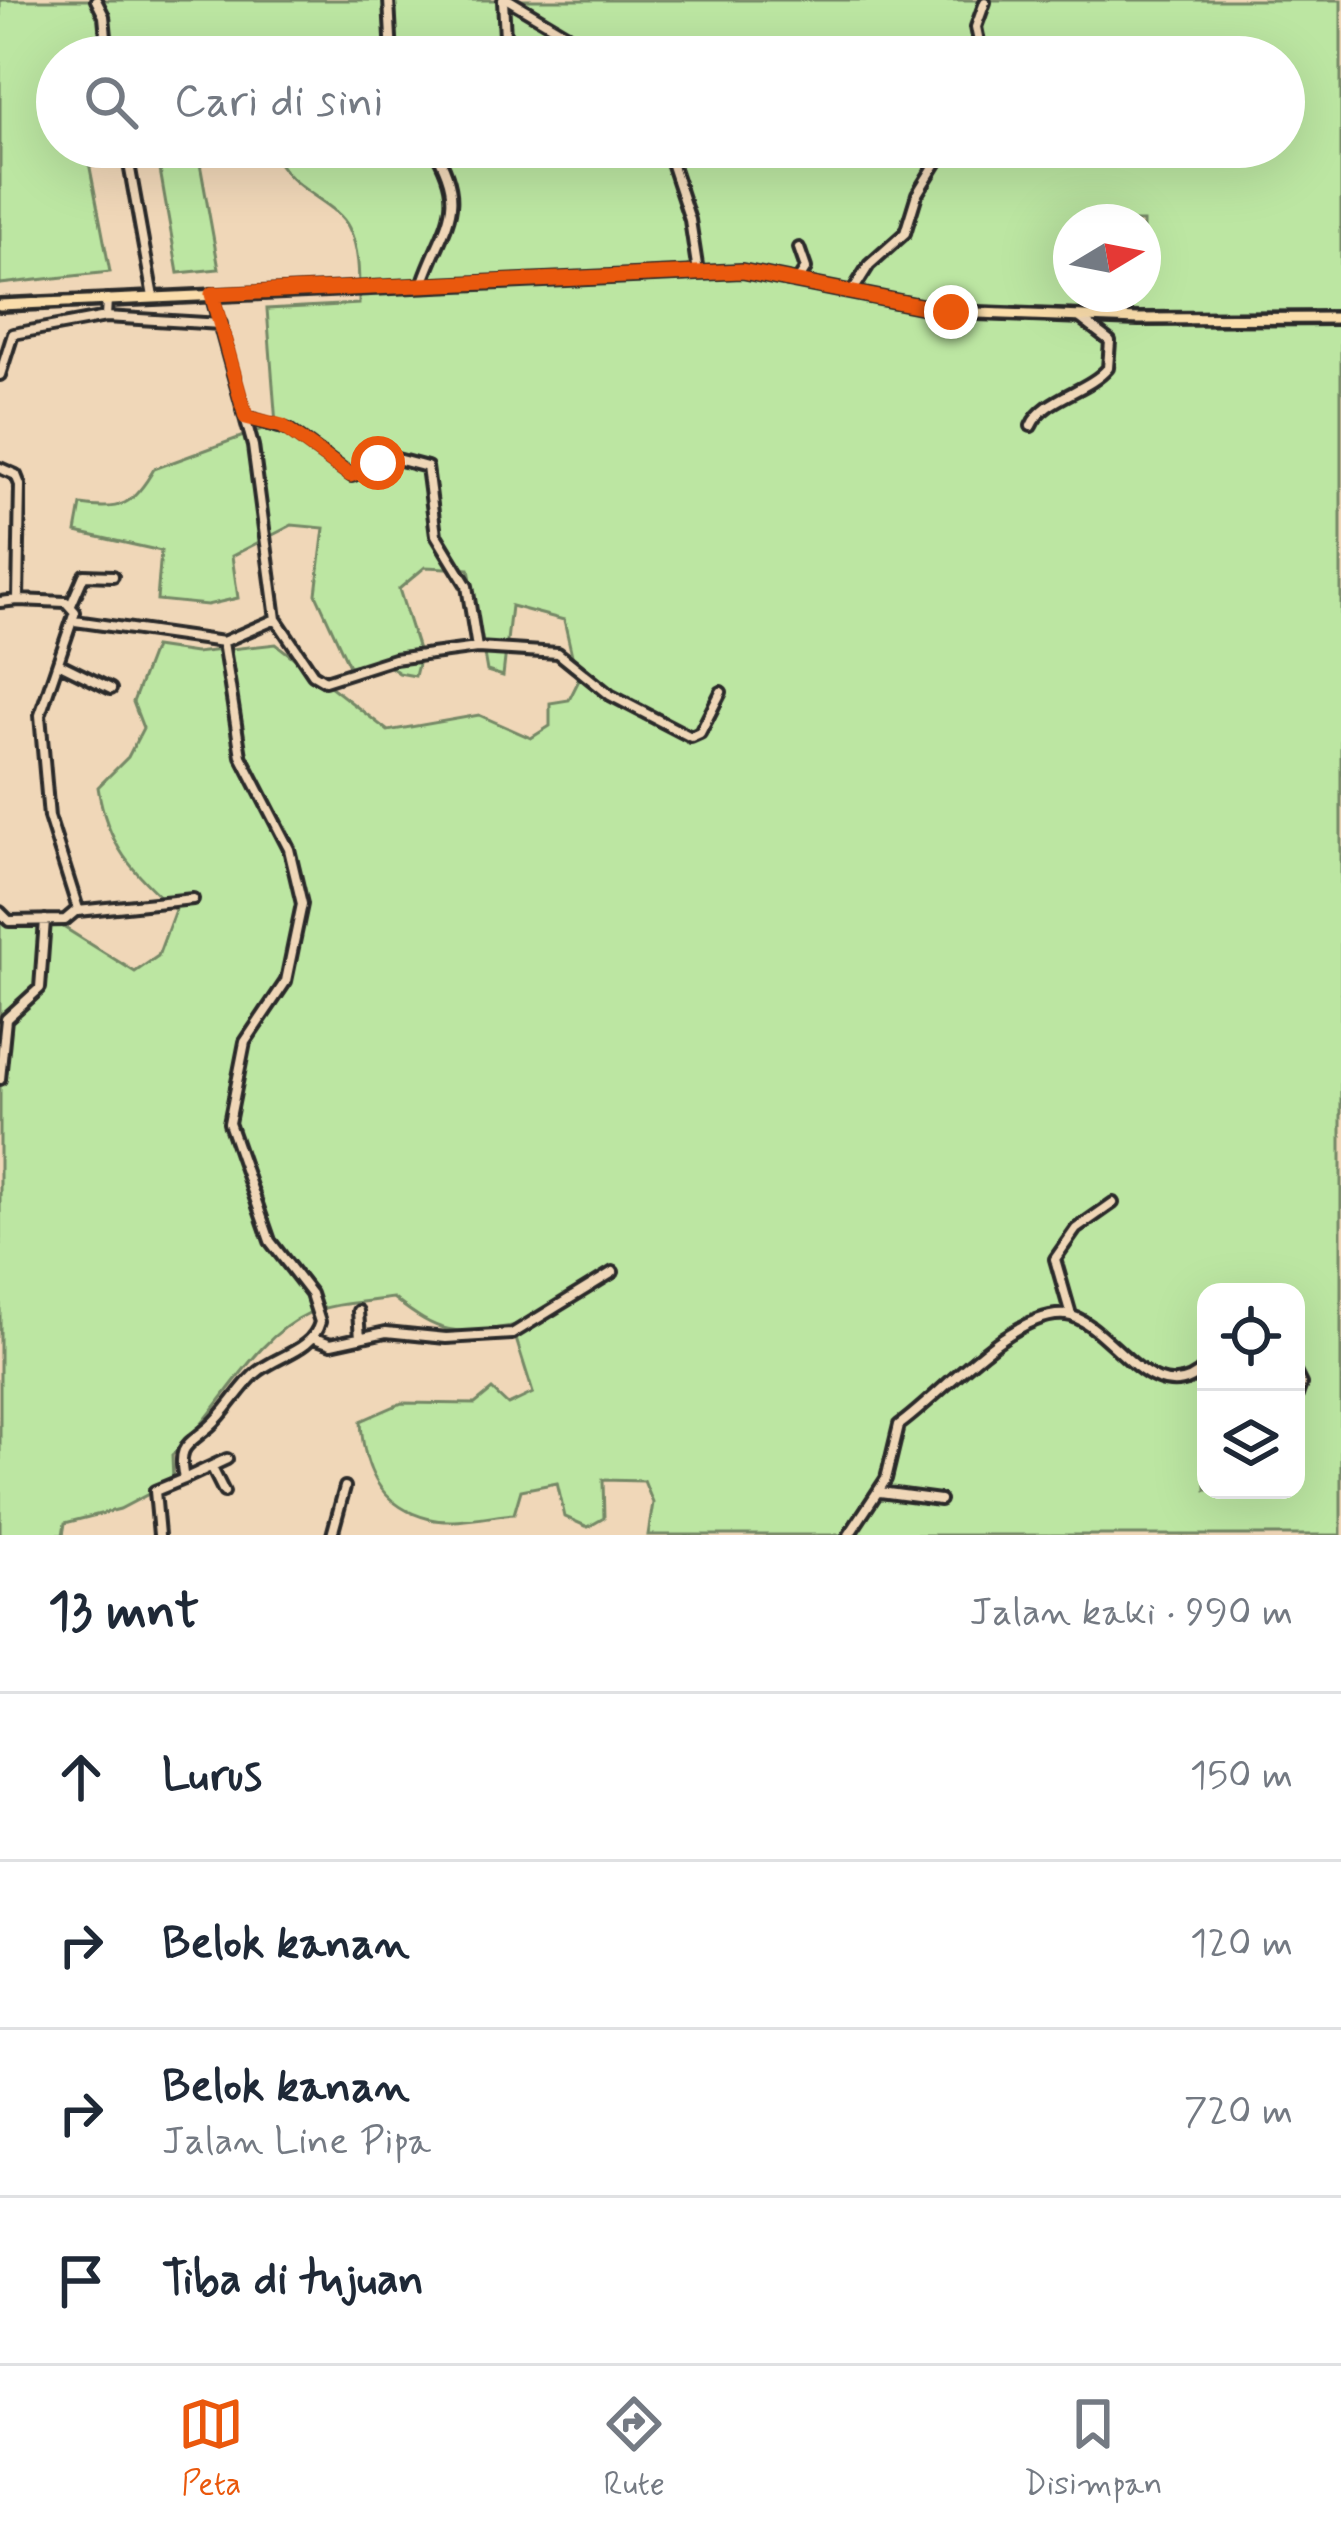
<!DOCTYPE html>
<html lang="id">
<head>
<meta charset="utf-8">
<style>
  :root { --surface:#fff; --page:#f6f6f7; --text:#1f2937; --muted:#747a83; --line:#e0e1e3; --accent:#ea580c }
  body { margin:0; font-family:Mynerve,sans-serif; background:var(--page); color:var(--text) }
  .controls { position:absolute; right:36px; bottom:36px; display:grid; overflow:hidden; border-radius:24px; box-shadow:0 12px 48px #0002 }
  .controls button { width:108px; height:108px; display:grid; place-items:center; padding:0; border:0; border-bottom:3px solid var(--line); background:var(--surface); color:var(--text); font:60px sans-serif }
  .compass { position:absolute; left:1053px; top:204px; width:108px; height:108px; border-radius:50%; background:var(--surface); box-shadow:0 12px 48px #0002; rotate:80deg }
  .stop { position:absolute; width:36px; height:36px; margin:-27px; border:9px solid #ea580c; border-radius:50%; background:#fff }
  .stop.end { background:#ea580c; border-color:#fff; box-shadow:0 3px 12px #0008 }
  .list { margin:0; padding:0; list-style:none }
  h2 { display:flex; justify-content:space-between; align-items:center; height:156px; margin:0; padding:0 48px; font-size:51px }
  h2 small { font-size:39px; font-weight:400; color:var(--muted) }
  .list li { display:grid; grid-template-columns:78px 1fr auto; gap:36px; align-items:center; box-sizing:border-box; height:168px; padding:0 48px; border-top:3px solid var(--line) }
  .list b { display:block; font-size:45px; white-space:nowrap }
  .list p { margin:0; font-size:39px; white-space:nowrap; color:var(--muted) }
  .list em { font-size:39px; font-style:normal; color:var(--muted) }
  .icon { flex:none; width:66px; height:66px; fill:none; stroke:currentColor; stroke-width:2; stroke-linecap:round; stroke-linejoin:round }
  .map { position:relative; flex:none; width:1341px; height:1535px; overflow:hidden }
  .search { position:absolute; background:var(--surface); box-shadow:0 12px 48px #0002; left:36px; right:36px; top:36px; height:132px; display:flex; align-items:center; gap:30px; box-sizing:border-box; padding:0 42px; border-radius:66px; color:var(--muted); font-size:45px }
  .sheet { height:828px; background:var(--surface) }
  nav { display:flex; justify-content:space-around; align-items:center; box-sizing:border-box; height:168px; border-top:3px solid var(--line); background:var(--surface); font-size:33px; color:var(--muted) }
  nav a { display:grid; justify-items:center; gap:6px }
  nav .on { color:var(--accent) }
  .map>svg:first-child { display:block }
  .green { fill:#bce6a2; stroke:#748866; stroke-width:3; fill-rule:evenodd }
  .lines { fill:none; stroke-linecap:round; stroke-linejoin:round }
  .minor-casing { stroke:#2b2b2b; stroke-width:16 }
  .major-casing { stroke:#2b2b2b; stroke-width:18 }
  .minor { stroke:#f0d7b8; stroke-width:8 }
  .major { stroke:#faddab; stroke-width:9 }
  .route { stroke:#ea580c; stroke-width:15 }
</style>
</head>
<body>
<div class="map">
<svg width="1341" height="1535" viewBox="0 0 1341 1535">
  <rect width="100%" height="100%" fill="#f0d7b8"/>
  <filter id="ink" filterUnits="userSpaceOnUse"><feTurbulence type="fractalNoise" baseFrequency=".00833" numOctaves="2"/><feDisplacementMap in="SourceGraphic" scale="24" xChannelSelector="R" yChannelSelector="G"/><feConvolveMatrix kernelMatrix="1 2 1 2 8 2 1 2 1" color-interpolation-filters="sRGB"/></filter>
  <g filter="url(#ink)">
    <!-- green -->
    <path class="green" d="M0,0H1341V1535H648L653,1503L644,1481L603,1480L604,1518L588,1527L565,1517L557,1483L521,1490L514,1514C490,1516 453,1525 430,1519C379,1507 363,1467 361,1421L402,1403L475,1404L492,1390L508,1405L533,1393L512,1326C454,1336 439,1334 393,1298C367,1302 333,1303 309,1313C250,1340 220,1414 172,1455L173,1481L120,1509L65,1523L63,1535H0V917L60,925L135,972L158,956L175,910C132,872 107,845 98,787L128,757L143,728L133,702L154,647L195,653L276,644L388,731L479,715L531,738L550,726V703L569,700L578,682L564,620L511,606L503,676L487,671L469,569L425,567L399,589L420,656L415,676L399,673L381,660L349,666L316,594L324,528L292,525L232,556L238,598L207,605L157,600L161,551L76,532L81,505C121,512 134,504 154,469L276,424L267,309L359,304C359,279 360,250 349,228C335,199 287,192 271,147H1284V57H57V147H86L110,272L0,284ZM1071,222H1143V294H1071ZM1206,1292H1296V1490H1206Z
      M156,147H197L219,269L178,273Z"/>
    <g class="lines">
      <defs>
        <path id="minor" d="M96,0L104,16L108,57
          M389,0L392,57
          M503,0L505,37
          M509,0L566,34L582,57
          M982,57L976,27L985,2
          M126,147L153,297
          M666,147L690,220L698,272
          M799,248L806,268L799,279
          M423,282C443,224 470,208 433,147
          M852,292L869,265L905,233L917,194L946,147
          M106,317L221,324
          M0,375L13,334L106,317L107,299
          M246,417L289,430L352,476L393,458L427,467L436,535L467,586L477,648L394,659L325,681L313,674L276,619
          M1031,426C1043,398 1088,392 1108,368L1110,341L1079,317
          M0,468L16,475L20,485L18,600L0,602
          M71,605L84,575L113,576
          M75,621L223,642
          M477,648L558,653L610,695L691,737L700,733L721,692
          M58,663L111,689
          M78,911L193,899
          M0,912L9,921L65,920L78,909L49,817L40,715L75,612L66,602L18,600
          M0,1079L6,1019L40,988L45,920
          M358,1311L360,1338
          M1071,1315L1055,1259L1076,1229L1113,1203
          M314,1338L331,1344L386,1332L446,1338L512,1334L613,1272
          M1296,1374L1301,1384L1296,1398
          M212,1468L224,1492
          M184,1479L227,1459
          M880,1492L940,1500
          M159,1535L155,1491L184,1479C177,1445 187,1446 210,1426C227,1411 238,1390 255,1374C276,1355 312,1352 320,1322L311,1294L270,1241L229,1123L245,1042L286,981L302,904L289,849L241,756L223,642L276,619L253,446L211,294
          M332,1535L345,1487
          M849,1535L886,1479L899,1425C940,1396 1013,1310 1066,1315C1109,1319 1152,1420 1206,1367"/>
        <path id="major" d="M0,305L742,271L951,312L1139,319L1341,318"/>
      </defs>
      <!-- minor casing -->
      <use href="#minor" class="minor-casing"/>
      <!-- major casing -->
      <use href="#major" class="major-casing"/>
      <!-- minor -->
      <use href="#minor" class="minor"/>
      <!-- major -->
      <use href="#major" class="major"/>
    </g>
  </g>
  <g class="lines" filter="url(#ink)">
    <!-- route -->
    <path class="route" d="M378,463L350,475L282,426L246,417L212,294L742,271L951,312"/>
  </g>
</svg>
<div class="controls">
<button><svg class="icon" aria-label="locate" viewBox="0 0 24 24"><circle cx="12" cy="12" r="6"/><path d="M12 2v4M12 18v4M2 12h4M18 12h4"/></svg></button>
<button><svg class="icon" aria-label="layers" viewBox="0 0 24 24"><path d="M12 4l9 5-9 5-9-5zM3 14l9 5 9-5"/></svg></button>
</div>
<svg class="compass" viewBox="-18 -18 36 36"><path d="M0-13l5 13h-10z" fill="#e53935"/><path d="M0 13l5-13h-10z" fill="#747a83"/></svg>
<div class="stop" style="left:378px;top:463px"></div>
<div class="stop end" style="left:951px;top:312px"></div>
<div class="search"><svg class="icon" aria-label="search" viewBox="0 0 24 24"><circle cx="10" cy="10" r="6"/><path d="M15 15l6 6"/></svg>Cari di sini</div>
</div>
<section class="sheet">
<h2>13 mnt<small>Jalan kaki · 990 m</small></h2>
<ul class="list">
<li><svg class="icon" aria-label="ahead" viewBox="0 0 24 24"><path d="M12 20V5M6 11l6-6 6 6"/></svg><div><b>Lurus</b></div><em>150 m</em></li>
<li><svg class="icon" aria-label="right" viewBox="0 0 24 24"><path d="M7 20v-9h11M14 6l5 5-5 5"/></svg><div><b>Belok kanan</b></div><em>120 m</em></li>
<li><svg class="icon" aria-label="right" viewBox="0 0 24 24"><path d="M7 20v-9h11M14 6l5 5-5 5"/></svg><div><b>Belok kanan</b><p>Jalan Line Pipa</p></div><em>720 m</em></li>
<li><svg class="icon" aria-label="arrive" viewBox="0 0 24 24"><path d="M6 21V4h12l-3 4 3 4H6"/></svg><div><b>Tiba di tujuan</b></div></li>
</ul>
</section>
<nav>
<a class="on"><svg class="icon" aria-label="map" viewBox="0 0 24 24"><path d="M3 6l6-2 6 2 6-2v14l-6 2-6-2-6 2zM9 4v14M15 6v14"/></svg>Peta</a>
<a><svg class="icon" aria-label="directions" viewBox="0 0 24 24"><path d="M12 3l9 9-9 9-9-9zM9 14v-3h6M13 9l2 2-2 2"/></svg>Rute</a>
<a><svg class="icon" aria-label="saved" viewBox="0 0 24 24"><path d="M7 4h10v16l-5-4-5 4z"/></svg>Disimpan</a>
</nav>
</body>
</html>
